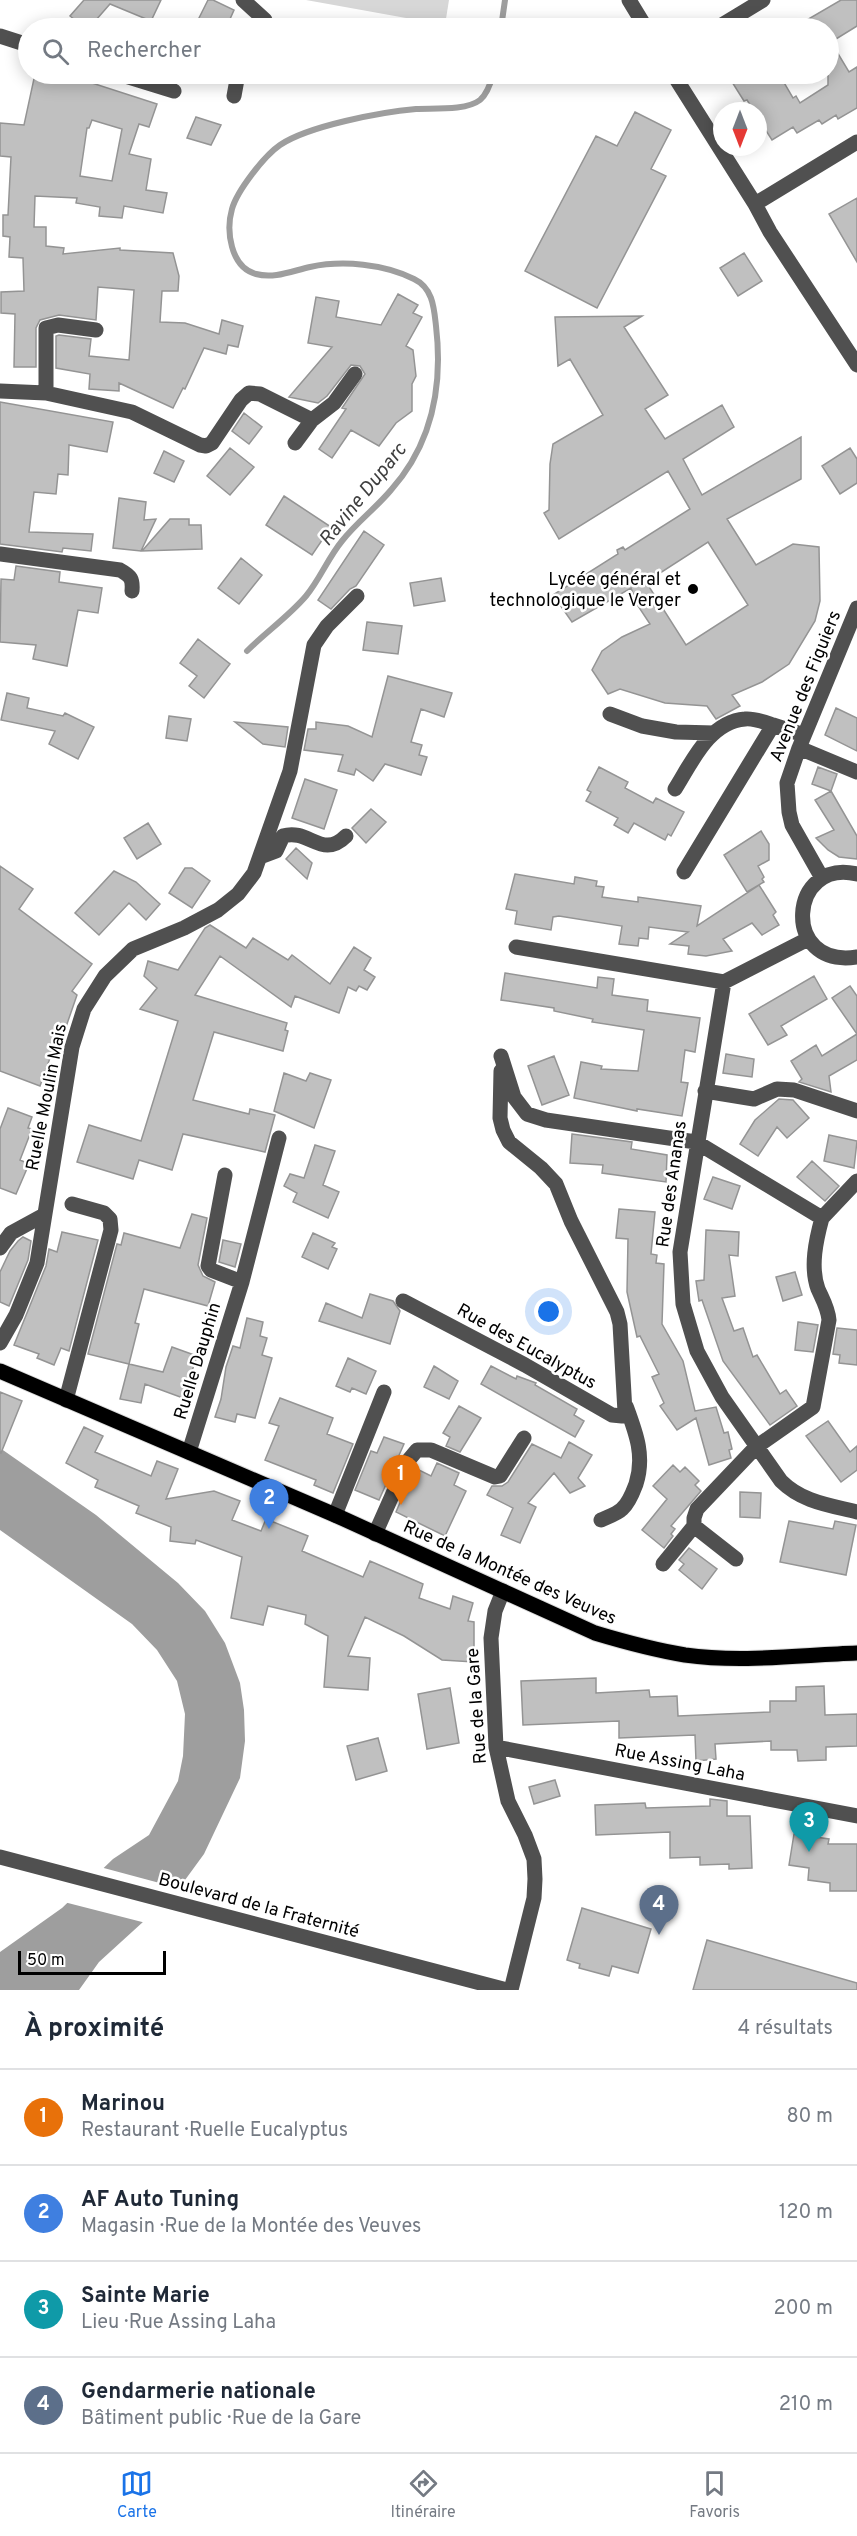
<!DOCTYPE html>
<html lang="fr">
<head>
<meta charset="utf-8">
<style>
  :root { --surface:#fff; --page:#f6f6f7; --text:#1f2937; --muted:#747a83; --line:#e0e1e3; --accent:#1a73e8 }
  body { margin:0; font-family:Overpass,sans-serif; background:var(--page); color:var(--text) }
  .compass { position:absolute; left:713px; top:102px; width:54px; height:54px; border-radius:50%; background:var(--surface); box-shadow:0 3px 15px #0003; rotate:180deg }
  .scale { position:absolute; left:18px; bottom:15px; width:148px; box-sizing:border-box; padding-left:6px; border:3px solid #000; border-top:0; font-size:16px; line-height:21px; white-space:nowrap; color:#000; -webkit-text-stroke:4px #fff; paint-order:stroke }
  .you { position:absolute; left:549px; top:1312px; width:21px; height:21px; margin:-15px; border:4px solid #fff; border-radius:50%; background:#1a73e8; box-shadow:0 0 0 9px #1a73e833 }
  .badge { display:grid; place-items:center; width:39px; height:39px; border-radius:50%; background:var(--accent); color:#fff; font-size:20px; font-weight:700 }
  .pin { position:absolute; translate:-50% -50px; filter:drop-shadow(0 2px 3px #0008) }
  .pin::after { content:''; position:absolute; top:32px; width:21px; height:18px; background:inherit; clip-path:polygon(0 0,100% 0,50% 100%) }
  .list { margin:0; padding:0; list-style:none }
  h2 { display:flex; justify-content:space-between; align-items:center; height:78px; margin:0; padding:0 24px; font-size:26px }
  h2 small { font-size:20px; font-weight:400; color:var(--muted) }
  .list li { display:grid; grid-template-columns:39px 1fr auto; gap:18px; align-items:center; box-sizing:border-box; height:96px; padding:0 24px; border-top:2px solid var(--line) }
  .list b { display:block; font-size:22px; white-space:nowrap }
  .list p { margin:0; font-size:20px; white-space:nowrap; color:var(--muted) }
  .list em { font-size:20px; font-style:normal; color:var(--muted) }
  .icon { flex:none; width:33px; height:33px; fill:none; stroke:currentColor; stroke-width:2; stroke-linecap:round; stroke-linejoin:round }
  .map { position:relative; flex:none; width:857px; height:1990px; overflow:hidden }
  .search { position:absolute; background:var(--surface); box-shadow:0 3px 15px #0003; left:18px; right:18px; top:18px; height:66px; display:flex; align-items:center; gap:15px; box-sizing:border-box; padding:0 21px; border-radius:33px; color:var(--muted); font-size:22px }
  .sheet { height:462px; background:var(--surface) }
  nav { display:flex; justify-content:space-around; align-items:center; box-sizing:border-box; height:84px; border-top:2px solid var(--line); background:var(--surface); font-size:16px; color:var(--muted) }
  nav a { display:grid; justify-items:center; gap:3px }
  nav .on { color:var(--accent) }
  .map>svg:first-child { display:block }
  .green { fill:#d7d7d7 }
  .water { fill:#9e9e9e }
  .pier { fill:#fff }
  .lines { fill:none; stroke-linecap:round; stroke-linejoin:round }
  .stream { stroke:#9e9e9e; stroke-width:6 }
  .building { fill:#c0c0c0; stroke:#949494; stroke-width:1.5; fill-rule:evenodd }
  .major-casing { stroke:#dbdbdb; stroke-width:17 }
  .minor { stroke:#505050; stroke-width:15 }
  .major { stroke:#000; stroke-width:15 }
  .poi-dot { fill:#000; stroke:#fff; stroke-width:2 }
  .labels { text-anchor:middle; stroke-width:5; stroke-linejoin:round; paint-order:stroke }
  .poi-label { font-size:18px; fill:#000; stroke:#fff; text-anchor:end }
  .street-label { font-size:18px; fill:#000; stroke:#fff }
  .water-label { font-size:20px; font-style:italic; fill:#3f3f3f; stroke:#fff }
</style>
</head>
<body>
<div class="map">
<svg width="857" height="1990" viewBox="0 0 857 1990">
  <rect width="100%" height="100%" fill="#fff"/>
  <!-- green -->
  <path class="green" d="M306,0H449L445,25Z"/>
  <!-- water -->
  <path class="water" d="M0,1448L96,1515L178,1583L205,1611L225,1643L240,1683L244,1710L245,1741L240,1778L204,1854L177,1891L99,1962L79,1990H0V1952L62,1908L113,1859L149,1835L178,1781L183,1756L185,1714L177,1681L157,1650L132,1624L0,1530Z"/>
  <!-- pier -->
  <path class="pier" d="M100,1867L182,1889L146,1923L64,1902Z"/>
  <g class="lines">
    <!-- stream -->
    <path class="stream" d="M501,28L505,0
      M247,651C266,632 289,616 306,596C320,579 328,558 342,541C357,522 376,508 391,490C432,444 443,386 436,326C434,308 433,288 414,279C384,264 343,260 310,267C292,271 274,279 256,274C230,267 226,230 232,209C237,191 264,156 280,145C308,126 381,112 416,109C433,108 466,111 480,100C487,94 491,82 493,74"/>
  </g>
  <!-- building -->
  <path class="building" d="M84,0H161L151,21L110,4L89,28H85L70,16Z
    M208,0H213L234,10L226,28H194Z
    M841,0H857V26L831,42L849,72L857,67V108L838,119L836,115L822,124L819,120L797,133L793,127L772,140L758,118V111H754L747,100L744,101L727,74H779L793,98L796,96L800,103L828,85V28H793Z
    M35,74H94L92,83L157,104L149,127L139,124L129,154L151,159L146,190L167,193L163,213L124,206L122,218L99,216L100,207L76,203L77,198L35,196L34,227H46V246L64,248L63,254L120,248V250L173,253L179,276L178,291H162L160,322L185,323L219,334L222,320L243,326L238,347L228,345L226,354L204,348L185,389L183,388L173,408L119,383V391L89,389L90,374L56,368V336L59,335L91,339L89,356L129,360L134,290L98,287L96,320L59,315L40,320L36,328V367H14L15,314L1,313V292L24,291L23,258L9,257L10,237L3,236V215H8L11,157L0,156V123L24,125ZM92,120L122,129L112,181L80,176L87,128H89Z
    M635,112L671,130L651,169L666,176L597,308L525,271L596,136L617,146Z
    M196,117L221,125L211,145L187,138Z
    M857,198V262L829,214Z
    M744,253L762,281L738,296L720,268Z
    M398,294L418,305L413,313L422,317L406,346L413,350L416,376L412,384V411L396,423L379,446L351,430L332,458L319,449L346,409L342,408L365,374L360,366L351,365L327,396L318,403L289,397L332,347L308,343L316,297L339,301L336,317L381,325Z
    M642,316L624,327L668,395L645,409L665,439L722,405L734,427L683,459L702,495L801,437V479L727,519L756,565L793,544L819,547L820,601L815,621L789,664L762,682L732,695L740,706L716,719L707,706L665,703L620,689L608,694L592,670L602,651L622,637L650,624L638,606L631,588L572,622L553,595L618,554L617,550L623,547L625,550L690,509L668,471L559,539L544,513L549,510L550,464L553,444L603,415L570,359L558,366L555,317ZM708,542L748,605L686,645L646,582Z
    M0,402L113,422L107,452L69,445L68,475L58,474L56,494L34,492L29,532L93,534L91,551L63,548L62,552L0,544Z
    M244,413L262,427L249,444L232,431Z
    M230,448L254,467L230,495L207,476Z
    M850,448L857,459V483L840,494L822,466Z
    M164,451L184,461L174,482L154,473Z
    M284,496L331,527L312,555L266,525Z
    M119,498L146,502L144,520L156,519L141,551L113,548Z
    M170,519H189V525H201L202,549L142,551Z
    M364,531L384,545L356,586L350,589L331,609L318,600Z
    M241,558L262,575L239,604L218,588Z
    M16,566L60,572L59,582L102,588L98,613L78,610L67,666L33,659L36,645L0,642L1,579L14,580Z
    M441,578L445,601L414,606L410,583Z
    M367,622L402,626L398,654L363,650Z
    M198,639L230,664L204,698L189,686L197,676L180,663Z
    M388,676L452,693L444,717L421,709L411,742L422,745L419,755L427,757L421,775L385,764L373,781L356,769L354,775L338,771L343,755L304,750L308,729H316V722L348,726L372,737Z
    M7,693L29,698L27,708L63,716L65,713L94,727L78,759L49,744L55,731L1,720Z
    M836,708L857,718V751L825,735Z
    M169,716L191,719L187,741L166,738Z
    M235,722L288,727L285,747L263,744Z
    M599,767L628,782L625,788L653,803L656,798L684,812L671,836L668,834L665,840L634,823L628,833L614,825L618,818L586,801L591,792L587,790Z
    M818,767L837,774L831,791L812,784Z
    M305,779L337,790L324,829L292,818Z
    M831,791L857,836V859L839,857L828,850L816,838L834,830L815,800Z
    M371,809L386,822L366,843L352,828Z
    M148,823L161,844L137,859L124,838Z
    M761,831L769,844V860L758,866L764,877L762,879L764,882L747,892L724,855Z
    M296,848L312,863L307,879L286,859Z
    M0,866L33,889L19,909L92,964L72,991L77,995L59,1047L55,1044L40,1086L0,1071Z
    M185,868H192L210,881L192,908L169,893Z
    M114,871L136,882L160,904L146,920L129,903L99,935L75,913Z
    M515,874L574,884L575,877L597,881L596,886L604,887L602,897L638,902V897L701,906L697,926L759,885L776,912L773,915L779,925L762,935L752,923L723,939L732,951L706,956L688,954L689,946L670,944L688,932L649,927L648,939L639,938L638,946L619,944L622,926L559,916L553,917L551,930L515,924L517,911L506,909Z
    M210,925L246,948L253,938L288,960L292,955L330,984L354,947L371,958L364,970L375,977L367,990L359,986L356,991L348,987L339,1013L295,996L291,1007L220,956L195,995L287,1023L285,1030L288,1031L283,1051L214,1032L193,1100L249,1114L250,1109L275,1115L265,1152L183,1134L172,1170L139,1160L133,1179L77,1162L89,1125L141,1141L178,1021L140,1009L157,988L144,976L148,961L178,970L205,928Z
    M505,973L597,988L598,977L614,979L612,995L648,1000L647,1011L700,1018L695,1052L685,1050L681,1082L688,1083L682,1116L637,1109V1111L574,1098L581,1062L602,1066L601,1069L638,1071L644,1030L592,1022L593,1019L554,1011V1008L501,1000Z
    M814,976L827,999L781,1026L787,1035L768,1045L749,1014Z
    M850,986L857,996V1060L829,1076L831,1092L799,1082L802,1079L791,1061L816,1045L822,1056L857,1034L832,998Z
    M726,1054L754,1059L752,1077L723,1073Z
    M554,1056L569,1095L542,1105L528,1066Z
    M284,1073L306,1081L310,1073L331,1080L314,1128L274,1111Z
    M779,1099L793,1100L809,1118L787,1138L777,1127L758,1156L740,1144L755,1120Z
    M8,1108L32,1117L28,1128L32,1129L20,1160L29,1164L16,1194L0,1188V1129Z
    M572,1134L632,1142L631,1149L667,1155L666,1182L602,1173L603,1165L570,1163Z
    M829,1135L857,1141L854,1168L824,1161Z
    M315,1145L335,1151L323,1185L339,1192L328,1218L293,1202L297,1193L284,1186L290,1174L304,1178Z
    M812,1161L839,1186L825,1201L797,1177Z
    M713,1177L740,1186L732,1209L704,1199Z
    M619,1209L655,1212L651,1254L657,1255L656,1263L664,1264L662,1324L683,1361L695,1411L716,1407L724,1433L728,1432L732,1449L729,1450L731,1458L709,1465L696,1418L677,1430L660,1406L664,1403L652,1377L659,1374L640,1336L637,1337L627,1292L628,1239L616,1238Z
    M192,1214L207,1218L198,1265L203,1276L215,1282L208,1306L144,1289L135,1323L139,1324L129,1364L88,1354L117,1244L121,1245L124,1233L180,1248Z
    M706,1230L739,1232L738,1256L729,1255L735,1296L722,1298L734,1331L743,1328L753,1357L757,1355L780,1394L786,1390L797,1406L770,1425L723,1361L702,1300L699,1301L696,1281L704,1280Z
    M62,1232L98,1240L69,1351L61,1348L54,1365L37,1358L39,1354L14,1345L46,1266L49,1249L57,1252Z
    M313,1233L335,1243L332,1247L337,1249L328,1269L302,1257Z
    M23,1237L31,1241L28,1260L9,1306L0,1302V1272L10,1251L18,1241Z
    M223,1240L241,1244L235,1267L219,1262Z
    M795,1272L802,1295L783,1301L776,1277Z
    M370,1294L393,1301L400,1311L390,1344L319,1321L326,1303L362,1318Z
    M247,1318L263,1322L260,1336L267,1338L262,1355L272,1358L255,1418L237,1414L235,1422L215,1417L221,1399L226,1367L233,1346L240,1348Z
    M798,1322L818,1325L813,1352L795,1350Z
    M837,1328L857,1330V1365L839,1363L840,1355L833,1354Z
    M172,1347L197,1356L183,1398L145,1384L141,1403L120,1399L129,1364L163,1372Z
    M348,1358L376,1371L366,1394L352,1388L350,1392L336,1386Z
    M434,1366L458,1381L449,1399L424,1387Z
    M491,1366L516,1379L517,1376L536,1383L535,1385L577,1409L574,1415L584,1421L575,1437L481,1384Z
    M0,1392L22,1401L1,1453H0Z
    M280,1398L333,1418L327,1434L353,1444L333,1493L314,1485L316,1480L265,1460L279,1426L269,1423Z
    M459,1406L481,1418L460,1452L446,1446L450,1437L443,1433Z
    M828,1421L850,1452L857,1446V1470L841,1482L806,1436Z
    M84,1427L103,1436L95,1452L151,1476L157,1461L178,1469L166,1499L214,1491L240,1501L232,1520L261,1531L266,1519L308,1536L302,1551L363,1577L370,1561L423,1584L419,1598L450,1609L453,1596L473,1603L468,1621L474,1622V1662L442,1660L404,1636L365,1617L348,1656L370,1658L368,1690L324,1687L328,1636L305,1624L306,1615L268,1606L263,1625L231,1618L242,1557L196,1540L195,1544L170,1541L171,1527L136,1513L139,1506L95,1487L98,1480L66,1463Z
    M384,1437L404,1444L379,1500L355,1490L371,1451L377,1453Z
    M569,1442L592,1455L578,1478L585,1486L570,1493L554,1473L528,1503L536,1507L520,1543L501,1535L513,1508L487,1495L492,1486H502L508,1482L532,1444L561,1458Z
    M437,1463L459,1473L454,1485L466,1491L445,1536L396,1512L415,1468L431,1476Z
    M673,1465L680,1472L685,1467L699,1481L695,1485L701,1491L671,1526L675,1529L671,1534L673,1536L664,1548L642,1530L667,1499L653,1486Z
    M740,1492L761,1493L760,1518L740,1517Z
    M789,1521L833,1529L835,1521L856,1525L846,1575L780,1562Z
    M689,1548L717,1569L702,1589L679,1570L684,1564L679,1560Z
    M596,1678V1693L649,1690L650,1697L677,1696L678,1716L770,1712V1701H796V1687L824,1686L825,1715L857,1714V1746L826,1747V1760L798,1761L797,1750H771V1741L715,1744L716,1759L696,1761L695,1735L619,1738V1721L523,1725L521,1681Z
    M450,1688L459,1743L427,1749L418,1694Z
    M378,1738L387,1771L356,1780L347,1746Z
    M555,1780L560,1796L534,1804L529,1787Z
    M710,1799L727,1801V1816H750L752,1868L729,1869V1864L700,1865V1857L670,1858V1832L596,1835L595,1805L645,1803L646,1808L710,1806Z
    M794,1834L829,1839L828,1844H857V1891H830V1883L808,1880L809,1868L789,1865Z
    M582,1908L651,1929L638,1973L612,1966L609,1976L579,1968L580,1964L567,1960Z
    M707,1940L857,1983V1990H693Z"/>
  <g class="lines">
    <defs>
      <path id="major" d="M0,1371L335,1515L595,1633C625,1642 655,1650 685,1655C742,1663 800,1655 857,1653"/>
    </defs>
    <!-- major casing -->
    <use href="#major" class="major-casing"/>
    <!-- minor -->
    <path class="minor" d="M243,0L265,20L267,28
      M629,0L646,28
      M717,28L763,0
      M0,36L28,45
      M119,74L174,91
      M673,74L755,204L770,232L857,365
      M234,96L238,74
      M755,204L857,142
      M0,391L46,393L132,412L200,445L206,446L212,443L241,400L249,393L260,394L312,420
      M46,393V328L58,325L96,330
      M295,443L312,420L334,403L355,374
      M0,554L120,570C131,576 133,579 132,591
      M610,714L642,726L676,732L714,733
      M799,748L857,772
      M675,789C692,762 709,722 745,719C754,718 764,722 773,725
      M260,857L276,851L283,836C309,828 322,860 346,836
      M684,872L773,725L804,735
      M857,874C789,857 780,969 857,957
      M822,878L792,825L789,812L787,783L799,748L857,608
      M516,947L724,982L808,939
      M724,982L680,1252L683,1304L697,1351L722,1397L781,1481C802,1502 829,1505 857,1512
      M501,1056L514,1097L527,1114L546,1120L696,1142L822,1218C816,1240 810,1267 818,1289C823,1300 828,1308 829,1320L813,1407L756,1447L697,1509L694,1518V1526L736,1559
      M705,1091L754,1099L777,1089L794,1090L857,1111
      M822,1218L857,1181
      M0,1248L11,1233L44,1215
      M242,1282L279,1138
      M403,1301L525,1365L612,1415L622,1416L625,1412L620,1324L617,1312L571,1221L556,1184L541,1168L509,1142L503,1130L500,1118L501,1071
      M0,1343L16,1315L37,1263L72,1047L84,1009L105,976L133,949L184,928L218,910L238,894L254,873L290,771L314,645L327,626L357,596
      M66,1400L111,1230L110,1219L104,1213L72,1204
      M189,1452L242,1282L211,1270L208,1266L225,1175
      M335,1515L384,1392
      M601,1520C607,1517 617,1514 622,1509C629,1503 633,1492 636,1484C645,1456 636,1433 626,1406
      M375,1534L407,1462L417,1450H431L495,1477L500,1476L524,1438
      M663,1564L694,1526
      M503,1591L495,1611L491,1638L496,1747L508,1801L525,1835L534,1859L535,1879L534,1898L511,1990
      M496,1747L857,1816
      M0,1857L507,1990"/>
    <!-- major -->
    <use href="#major" class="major"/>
  </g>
  <!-- markers -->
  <circle class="poi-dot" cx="693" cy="589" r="6"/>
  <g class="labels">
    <!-- poi labels -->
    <g class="poi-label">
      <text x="681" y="585">Lycée général et<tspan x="681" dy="21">technologique le Verger</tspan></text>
    </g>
    <!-- street labels -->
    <g class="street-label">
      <text transform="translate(805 686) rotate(-68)" y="6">Avenue des Figuiers</text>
      <text transform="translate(46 1097) rotate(-79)" y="6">Ruelle Moulin Mais</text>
      <text transform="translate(671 1184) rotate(-82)" y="6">Rue des Ananas</text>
      <text transform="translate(527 1346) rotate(29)" y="6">Rue des Eucalyptus</text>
      <text transform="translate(197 1361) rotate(-73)" y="6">Ruelle Dauphin</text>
      <text transform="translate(510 1572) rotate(24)" y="6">Rue de la Montée des Veuves</text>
      <text transform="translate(476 1706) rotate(-94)" y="6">Rue de la Gare</text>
      <text transform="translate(680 1762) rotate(11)" y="6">Rue Assing Laha</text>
      <text transform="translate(259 1905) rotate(15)" y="6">Boulevard de la Fraternité</text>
    </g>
    <!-- water labels -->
    <g class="water-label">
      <text transform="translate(362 494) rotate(-51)" y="7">Ravine Duparc</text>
    </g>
  </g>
</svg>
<svg class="compass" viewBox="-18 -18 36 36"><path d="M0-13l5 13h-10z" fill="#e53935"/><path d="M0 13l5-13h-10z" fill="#747a83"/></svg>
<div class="scale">50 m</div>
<div class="you"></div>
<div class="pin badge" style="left:401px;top:1505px;background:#e8710a">1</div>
<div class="pin badge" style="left:269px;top:1529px;background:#3f7fe0">2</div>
<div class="pin badge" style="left:809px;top:1852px;background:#0f9aa8">3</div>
<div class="pin badge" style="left:659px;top:1935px;background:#5c6f8a">4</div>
<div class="search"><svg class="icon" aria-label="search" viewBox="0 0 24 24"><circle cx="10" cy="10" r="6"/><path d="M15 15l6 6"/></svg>Rechercher</div>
</div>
<section class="sheet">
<h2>À proximité<small>4 résultats</small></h2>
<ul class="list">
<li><span class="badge" style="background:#e8710a">1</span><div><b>Marinou</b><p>Restaurant · Ruelle Eucalyptus</p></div><em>80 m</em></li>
<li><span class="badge" style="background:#3f7fe0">2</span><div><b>AF Auto Tuning</b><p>Magasin · Rue de la Montée des Veuves</p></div><em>120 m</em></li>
<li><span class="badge" style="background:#0f9aa8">3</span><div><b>Sainte Marie</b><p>Lieu · Rue Assing Laha</p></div><em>200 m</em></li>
<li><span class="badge" style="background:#5c6f8a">4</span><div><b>Gendarmerie nationale</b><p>Bâtiment public · Rue de la Gare</p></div><em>210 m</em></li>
</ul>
</section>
<nav>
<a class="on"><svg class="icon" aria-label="map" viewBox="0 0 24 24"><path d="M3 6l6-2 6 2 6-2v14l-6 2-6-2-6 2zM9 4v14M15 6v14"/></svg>Carte</a>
<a><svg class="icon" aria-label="directions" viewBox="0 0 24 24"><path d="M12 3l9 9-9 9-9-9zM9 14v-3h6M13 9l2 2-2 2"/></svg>Itinéraire</a>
<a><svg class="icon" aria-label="saved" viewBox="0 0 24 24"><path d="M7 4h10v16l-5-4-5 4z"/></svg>Favoris</a>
</nav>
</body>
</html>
